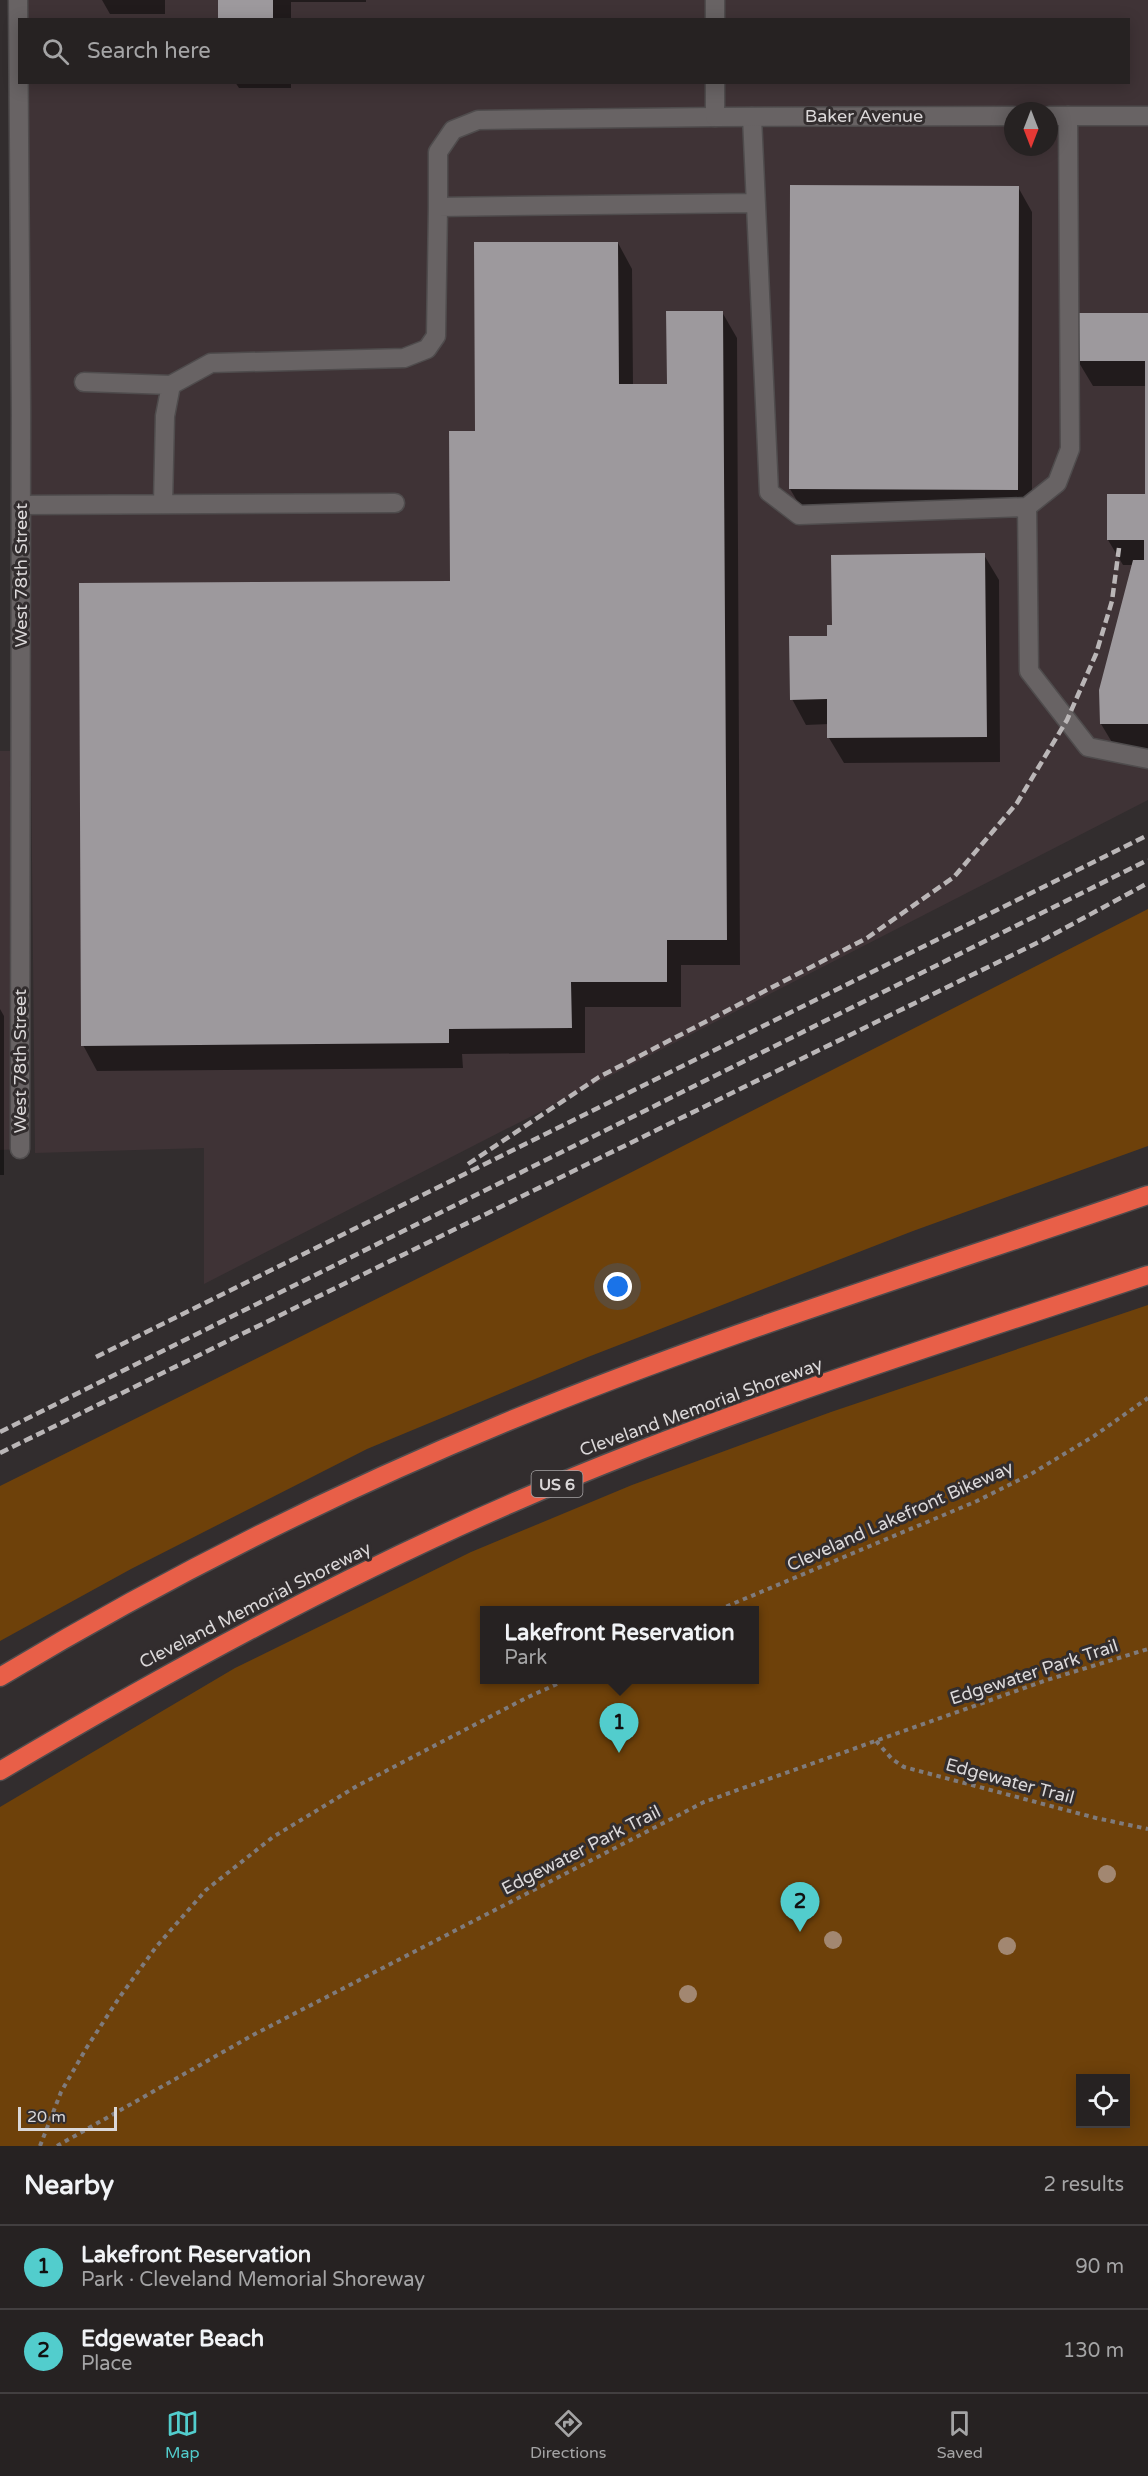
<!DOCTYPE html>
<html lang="en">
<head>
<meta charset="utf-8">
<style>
  :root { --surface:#262222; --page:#2e2a2a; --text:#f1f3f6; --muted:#a4a4a5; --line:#423f40; --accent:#52cdcd }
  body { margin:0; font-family:"Varela Round",sans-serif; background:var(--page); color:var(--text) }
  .controls { position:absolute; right:18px; bottom:18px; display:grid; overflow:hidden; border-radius:0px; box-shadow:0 3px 15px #0003 }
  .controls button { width:54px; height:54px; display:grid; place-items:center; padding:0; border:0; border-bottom:2px solid var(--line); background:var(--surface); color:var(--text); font:30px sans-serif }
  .compass { position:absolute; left:1004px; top:102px; width:54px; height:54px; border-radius:50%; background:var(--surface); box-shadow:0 3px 15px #0003; rotate:180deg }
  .scale { position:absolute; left:18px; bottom:15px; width:99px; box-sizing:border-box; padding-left:6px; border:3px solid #dbd8d9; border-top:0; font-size:16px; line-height:21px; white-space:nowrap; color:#dbd8d9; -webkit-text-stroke:4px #322d2e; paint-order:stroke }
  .you { position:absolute; left:618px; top:1287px; width:21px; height:21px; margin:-15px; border:4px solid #fff; border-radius:50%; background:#1a73e8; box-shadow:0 0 0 9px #1a73e833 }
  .badge { display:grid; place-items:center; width:39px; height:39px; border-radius:50%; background:var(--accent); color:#111; font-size:20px; font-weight:700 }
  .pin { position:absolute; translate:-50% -50px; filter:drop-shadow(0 2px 3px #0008) }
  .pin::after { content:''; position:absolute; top:32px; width:21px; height:18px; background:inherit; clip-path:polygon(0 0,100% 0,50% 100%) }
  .popup { position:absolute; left:480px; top:1606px; width:279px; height:78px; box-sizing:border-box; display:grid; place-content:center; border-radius:0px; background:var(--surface); filter:drop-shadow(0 2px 4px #0005); font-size:20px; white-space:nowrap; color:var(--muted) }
  .popup b { font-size:22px; color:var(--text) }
  .popup::after { content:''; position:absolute; left:50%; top:100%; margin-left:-12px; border:12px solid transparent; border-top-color:var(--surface) }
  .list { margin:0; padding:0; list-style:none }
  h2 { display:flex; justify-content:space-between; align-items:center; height:78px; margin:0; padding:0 24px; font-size:26px }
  h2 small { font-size:20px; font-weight:400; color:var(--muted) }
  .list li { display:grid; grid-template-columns:39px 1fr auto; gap:18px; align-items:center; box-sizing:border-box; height:84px; padding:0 24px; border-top:2px solid var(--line) }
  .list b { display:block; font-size:22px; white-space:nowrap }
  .list p { margin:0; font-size:20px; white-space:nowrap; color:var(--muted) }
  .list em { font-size:20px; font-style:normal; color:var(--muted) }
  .icon { flex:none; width:33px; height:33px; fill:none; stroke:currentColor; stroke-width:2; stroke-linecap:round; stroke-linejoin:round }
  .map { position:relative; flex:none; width:1148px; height:2146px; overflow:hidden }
  .search { position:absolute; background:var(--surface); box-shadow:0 3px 15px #0003; left:18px; right:18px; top:18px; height:66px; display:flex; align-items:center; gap:15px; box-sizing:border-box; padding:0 21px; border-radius:0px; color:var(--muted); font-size:22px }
  .sheet { height:246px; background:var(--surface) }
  nav { display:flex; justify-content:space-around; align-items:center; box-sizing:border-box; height:84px; border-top:2px solid var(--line); background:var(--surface); font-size:16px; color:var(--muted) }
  nav a { display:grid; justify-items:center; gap:3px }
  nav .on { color:var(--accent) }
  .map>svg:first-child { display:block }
  .built { fill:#3f3336; fill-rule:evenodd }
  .green { fill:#6e410a; fill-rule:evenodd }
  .shadow { fill:#0007 }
  .building { fill:#9d999d }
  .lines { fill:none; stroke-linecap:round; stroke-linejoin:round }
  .service-casing { stroke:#4f4c4d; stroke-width:21 }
  .minor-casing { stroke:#4f4c4d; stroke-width:21 }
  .motorway-casing { stroke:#4f4c4d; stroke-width:21 }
  .path { stroke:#7f7b7c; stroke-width:4; stroke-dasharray:4.5 4.5; stroke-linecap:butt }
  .service { stroke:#686364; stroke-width:18 }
  .minor { stroke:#686364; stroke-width:18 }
  .motorway { stroke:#e85f48; stroke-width:18 }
  .rail { stroke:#bab6b7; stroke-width:4.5; stroke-dasharray:9 4.5; stroke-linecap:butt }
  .tree { fill:#a28771 }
  .labels { text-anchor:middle; stroke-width:6; stroke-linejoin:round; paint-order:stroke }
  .shield { fill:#322d2e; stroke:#a8a5a6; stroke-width:1.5 }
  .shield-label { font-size:16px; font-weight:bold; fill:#dbd8d9 }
  .street-label { font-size:18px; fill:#dbd8d9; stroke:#322d2e }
</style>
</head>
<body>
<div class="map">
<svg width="1148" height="2146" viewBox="0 0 1148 2146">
  <rect width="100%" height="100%" fill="#322d2e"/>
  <!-- built -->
  <path class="built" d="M23,0H1148V800L204,1284V1148L35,1153L24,83L1128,82V20H23ZM1013,111H1049V147H1013Z
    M0,751H21L20,1149L0,1150Z"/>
  <!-- green -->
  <path class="green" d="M1148,909V1146L913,1231L588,1357L367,1449L131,1569L0,1641V1486L624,1176Z
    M1148,1305V2146H0V1807L235,1668L471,1552L632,1485L831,1412ZM484,1610H754V1680H484ZM1080,2078H1126V2124H1080Z"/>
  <!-- shadow -->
  <path class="shadow" d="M102,0H165V14H110Z
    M220,0H366V2H291V20H220Z
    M235,82H291V88H239Z
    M791,186L1018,187L1032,212V515L805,514L790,489Z
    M618,243L632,269L633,385H668L722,312L737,338L740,965H681V1007H585V1053L462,1054L463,1068L97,1071L83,1045L451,583L476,432Z
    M1148,315V749H1116L1101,724L1100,690L1133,565H1123L1108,540L1147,496V386H1093L1078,361Z
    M984,555L999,580L1000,762L844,763L829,738V724L806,725L792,699Z
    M0,1009L4,1016V1175H0Z"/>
  <!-- building -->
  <path class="building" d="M218,0H273V20H218Z
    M790,185L1019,186L1018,490L789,489Z
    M474,242H618L619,384H667L666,311H723L727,940H667V982H571L572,1028L449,1029V1043L81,1046L79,583L450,581L449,431H475Z
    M1077,313H1148V724H1100L1099,690L1133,560H1144V540H1107V494H1145V361H1077Z
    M985,553L987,737L827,738V699L790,700L789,636H827V625H832L831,555Z"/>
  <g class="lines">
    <defs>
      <path id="service" d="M715,117L478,120L453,130L438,152V207L756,203
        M752,117L769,492L799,515L1027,507L1057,483L1070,449L1068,116
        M84,382L171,385
        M163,504L165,416L171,385L211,363L404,358L427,349L436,336L438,207
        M21,505L395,503
        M1027,507L1029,671L1088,747L1148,759"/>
      <path id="minor" d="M18,0L21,411L20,1149
        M715,0V20
        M715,82V117L1013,116
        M1049,116H1148"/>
      <path id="motorway" d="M0,1677C161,1580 330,1495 504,1423C714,1336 933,1269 1148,1195
        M0,1771C169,1671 339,1578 519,1500C724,1411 937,1345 1148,1275"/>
    </defs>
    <!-- service casing -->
    <use href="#service" class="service-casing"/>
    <!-- minor casing -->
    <use href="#minor" class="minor-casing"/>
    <!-- motorway casing -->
    <use href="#motorway" class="motorway-casing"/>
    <!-- path -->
    <path class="path" d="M718,1610L977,1501L1031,1474L1094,1436L1148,1398
      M876,1741L892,1759L904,1767L1096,1818L1148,1829
      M40,2146L61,2092L87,2047L119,1998L156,1947L206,1890L273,1837L357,1786L526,1698L566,1680
      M57,2146L253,2035L704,1802L1047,1680L1148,1649"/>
    <!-- service -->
    <use href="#service" class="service"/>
    <!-- minor -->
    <use href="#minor" class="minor"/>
    <!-- motorway -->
    <use href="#motorway" class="motorway"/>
    <!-- rail -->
    <path class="rail" d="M468,1164L599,1077L867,938L954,877L1017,803L1067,720L1096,654L1112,601L1119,548
      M96,1357L1148,835
      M0,1432L1148,860
      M0,1453L1043,940L1148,883"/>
  </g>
  <!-- trees -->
  <g class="tree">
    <circle cx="1107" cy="1874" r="9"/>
    <circle cx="833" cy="1940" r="9"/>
    <circle cx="1007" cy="1946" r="9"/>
    <circle cx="688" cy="1994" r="9"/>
  </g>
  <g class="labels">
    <!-- shield labels -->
    <rect class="shield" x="531.5" y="1471" width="51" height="26" rx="4.5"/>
    <g class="shield-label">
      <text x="557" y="1490">US 6</text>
    </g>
    <!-- street labels -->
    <g class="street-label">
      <text x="864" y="122">Baker Avenue</text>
      <text transform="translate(21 575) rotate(-90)" y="6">West 78th Street</text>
      <text transform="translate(20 1061) rotate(-90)" y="6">West 78th Street</text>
      <text transform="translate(701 1407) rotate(-20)" y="6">Cleveland Memorial Shoreway</text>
      <text transform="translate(900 1516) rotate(-24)" y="6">Cleveland Lakefront Bikeway</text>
      <text transform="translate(255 1605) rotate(-27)" y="6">Cleveland Memorial Shoreway</text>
      <text transform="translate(1034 1672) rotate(-18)" y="6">Edgewater Park Trail</text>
      <text transform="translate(1010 1781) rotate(15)" y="6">Edgewater Trail</text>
      <text transform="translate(581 1850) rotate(-27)" y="6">Edgewater Park Trail</text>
    </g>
  </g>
</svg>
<div class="controls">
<button><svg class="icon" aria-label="locate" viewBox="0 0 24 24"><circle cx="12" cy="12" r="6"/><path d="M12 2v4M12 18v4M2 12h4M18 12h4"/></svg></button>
</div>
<svg class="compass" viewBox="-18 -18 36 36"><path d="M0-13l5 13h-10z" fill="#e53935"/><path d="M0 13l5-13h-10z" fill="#a4a4a5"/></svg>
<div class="scale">20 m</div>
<div class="you"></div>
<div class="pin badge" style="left:619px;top:1753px">1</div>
<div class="popup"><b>Lakefront Reservation</b>Park</div>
<div class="pin badge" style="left:800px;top:1932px">2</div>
<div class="search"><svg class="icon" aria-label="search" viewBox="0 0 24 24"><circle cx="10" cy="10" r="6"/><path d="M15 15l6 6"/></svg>Search here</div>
</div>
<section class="sheet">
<h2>Nearby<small>2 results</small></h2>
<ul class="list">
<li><span class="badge">1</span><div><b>Lakefront Reservation</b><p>Park · Cleveland Memorial Shoreway</p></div><em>90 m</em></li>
<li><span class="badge">2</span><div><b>Edgewater Beach</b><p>Place</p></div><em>130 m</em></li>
</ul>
</section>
<nav>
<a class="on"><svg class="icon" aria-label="map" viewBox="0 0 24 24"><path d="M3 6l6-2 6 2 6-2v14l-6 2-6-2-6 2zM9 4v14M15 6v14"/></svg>Map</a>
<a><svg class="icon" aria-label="directions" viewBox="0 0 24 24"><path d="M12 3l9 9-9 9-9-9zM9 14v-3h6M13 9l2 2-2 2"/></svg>Directions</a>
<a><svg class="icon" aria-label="saved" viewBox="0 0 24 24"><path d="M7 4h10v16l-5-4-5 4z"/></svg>Saved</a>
</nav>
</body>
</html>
